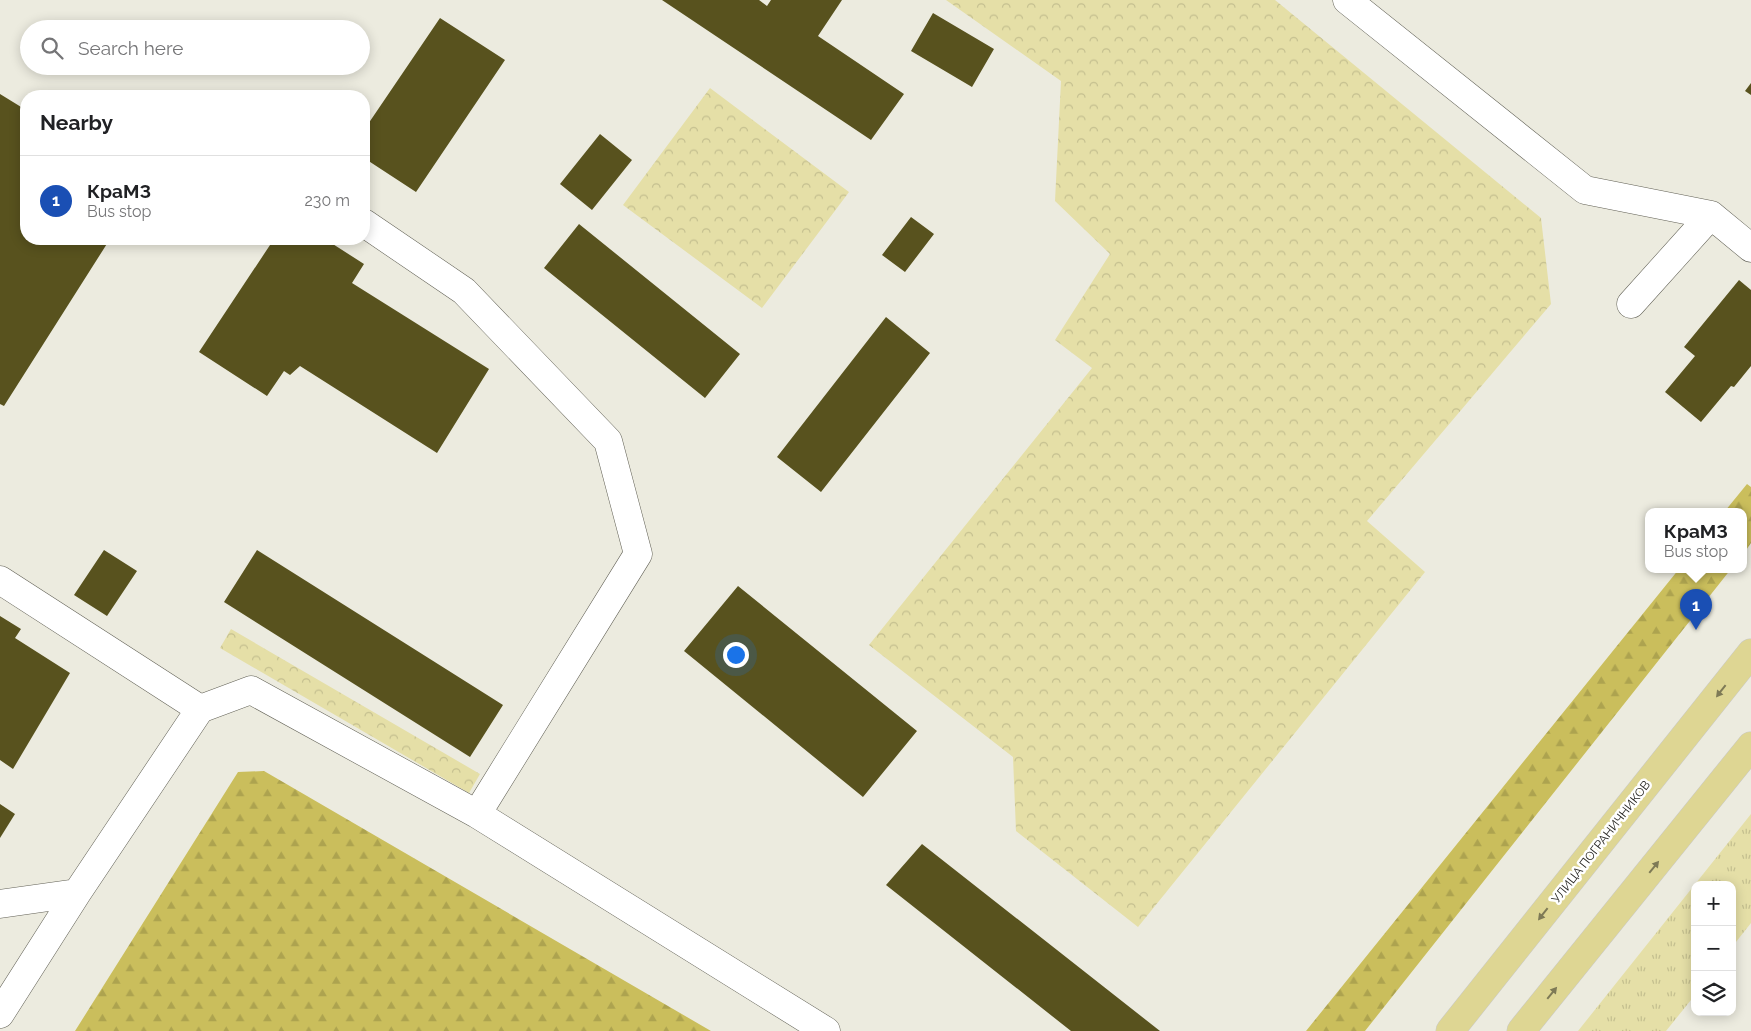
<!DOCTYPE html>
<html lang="en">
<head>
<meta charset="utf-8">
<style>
  :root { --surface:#fff; --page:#f6f6f6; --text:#202124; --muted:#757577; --line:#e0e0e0; --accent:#9b50c3 }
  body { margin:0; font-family:Raleway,sans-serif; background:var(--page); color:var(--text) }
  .controls { position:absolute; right:15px; bottom:15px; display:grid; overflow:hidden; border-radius:10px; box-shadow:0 2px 12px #0003 }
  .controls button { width:45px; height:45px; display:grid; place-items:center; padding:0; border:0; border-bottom:1px solid var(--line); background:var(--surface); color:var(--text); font:25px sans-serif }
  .you { position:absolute; left:735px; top:654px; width:18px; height:18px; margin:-12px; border:4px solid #fff; border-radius:50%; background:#1a73e8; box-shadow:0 0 0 8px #1a73e833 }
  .badge { display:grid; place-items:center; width:32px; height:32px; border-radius:50%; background:var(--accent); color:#fff; font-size:16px; font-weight:700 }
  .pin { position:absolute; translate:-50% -41px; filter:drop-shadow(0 1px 2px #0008) }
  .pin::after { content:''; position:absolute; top:26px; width:18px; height:15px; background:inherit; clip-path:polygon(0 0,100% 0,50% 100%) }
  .popup { position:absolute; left:1645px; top:508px; width:102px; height:65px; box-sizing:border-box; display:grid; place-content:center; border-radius:10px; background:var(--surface); filter:drop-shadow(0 1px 4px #0005); font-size:16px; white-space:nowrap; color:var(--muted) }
  .popup b { font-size:19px; color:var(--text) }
  .popup::after { content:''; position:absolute; left:50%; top:100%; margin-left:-10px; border:10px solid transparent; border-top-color:var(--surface) }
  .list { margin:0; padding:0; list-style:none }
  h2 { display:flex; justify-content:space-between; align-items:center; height:65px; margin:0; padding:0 20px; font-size:21px }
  h2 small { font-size:16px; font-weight:400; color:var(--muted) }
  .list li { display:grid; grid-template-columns:32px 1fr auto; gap:15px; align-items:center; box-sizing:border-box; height:90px; padding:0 20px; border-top:1px solid var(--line) }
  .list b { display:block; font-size:19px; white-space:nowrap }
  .list p { margin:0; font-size:16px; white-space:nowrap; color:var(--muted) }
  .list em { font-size:16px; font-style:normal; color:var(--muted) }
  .icon { flex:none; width:28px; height:28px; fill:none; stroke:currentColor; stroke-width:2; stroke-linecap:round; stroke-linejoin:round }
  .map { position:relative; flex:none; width:1751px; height:1031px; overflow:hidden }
  .search { position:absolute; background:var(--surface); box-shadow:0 2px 12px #0003; left:20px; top:20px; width:350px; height:55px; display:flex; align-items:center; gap:12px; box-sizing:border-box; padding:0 18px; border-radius:28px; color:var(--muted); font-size:19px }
  .panel { position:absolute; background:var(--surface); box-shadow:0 2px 12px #0003; left:20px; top:90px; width:350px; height:155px; border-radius:20px }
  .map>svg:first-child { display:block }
  .grass { fill:url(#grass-tufts) }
  .forest { fill:url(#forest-firs) }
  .park { fill:url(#park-crowns) }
  .building { fill:#58521e }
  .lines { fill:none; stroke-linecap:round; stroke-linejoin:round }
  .minor-casing { stroke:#626156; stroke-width:29 }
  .major-casing { stroke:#c9c9c8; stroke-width:29 }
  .minor { stroke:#fff; stroke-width:28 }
  .major { stroke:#ded693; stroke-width:28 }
  .oneway { fill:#7e7a56 }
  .labels { text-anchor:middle; stroke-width:5; stroke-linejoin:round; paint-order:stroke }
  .street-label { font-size:12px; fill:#1f1e1a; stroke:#fff }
</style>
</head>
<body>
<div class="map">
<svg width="1751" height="1031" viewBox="0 0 1751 1031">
  <defs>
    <pattern id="grass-tufts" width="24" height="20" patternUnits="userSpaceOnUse" patternTransform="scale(1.25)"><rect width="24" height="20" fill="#e5dfa7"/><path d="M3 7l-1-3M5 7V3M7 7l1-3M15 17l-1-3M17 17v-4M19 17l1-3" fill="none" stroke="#c4bf8f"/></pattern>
    <pattern id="forest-firs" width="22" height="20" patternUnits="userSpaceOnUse" patternTransform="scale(1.25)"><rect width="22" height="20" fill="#cabe5c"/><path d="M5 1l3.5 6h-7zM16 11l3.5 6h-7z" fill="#ada34f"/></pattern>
    <pattern id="park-crowns" width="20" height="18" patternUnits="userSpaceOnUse" patternTransform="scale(1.25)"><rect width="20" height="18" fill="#e5dfa7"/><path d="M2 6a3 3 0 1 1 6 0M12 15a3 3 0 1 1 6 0" fill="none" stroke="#c4bf8f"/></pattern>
  </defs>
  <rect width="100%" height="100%" fill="#ecebdf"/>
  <!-- grass -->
  <path class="grass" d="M1751,814V923L1732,947V885H1695V995L1666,1031H1578Z"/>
  <!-- forest -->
  <path class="forest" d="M1747,484L1751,487V543L1744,553V511H1725Z
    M1679,569H1731L1365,1031H1306Z
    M264,771L711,1031H75L238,772Z"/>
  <!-- park -->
  <path class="park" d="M946,0H1275L1541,218L1551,304L1367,521L1425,572L1138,927L1016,831L1013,757L869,645L1092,368L1055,340L1110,254L1055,201L1061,81Z
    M710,88L849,192L762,308L623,205Z
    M231,629L480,774L469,793L220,648Z"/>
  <!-- building -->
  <path class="building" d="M662,0H759L767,6L771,0H842L818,36L904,94L871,140Z
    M933,13L994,49L972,87L911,51Z
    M440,18L505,60L416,192L364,158V130Z
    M1751,83V95L1745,91Z
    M0,94L26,110V239H110L4,406L0,404Z
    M600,134L632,160L592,210L560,184Z
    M911,217L934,234L905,272L882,255Z
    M579,224L740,354L705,398L544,268Z
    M274,239H325L364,264L352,283L489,369L437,453L300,366L290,375L284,371L267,396L199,352Z
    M1739,280L1751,290V366L1734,387L1731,386L1701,422L1665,392L1695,356L1684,347Z
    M886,317L930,353L821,492L777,457Z
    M104,550L137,571L107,616L74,595Z
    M257,550L503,705L470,757L224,602Z
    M738,586L917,731L863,797L684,651Z
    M0,616L21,629L15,638L70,673L13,769L0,760Z
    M0,804L15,814L0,838Z
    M922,844L1160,1031H1071L886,885Z"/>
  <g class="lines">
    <defs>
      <path id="minor" d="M1347,0L1585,190L1711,215L1751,248
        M364,223L464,291L608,441L638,554L477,814
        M1631,304L1711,215
        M0,580L200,709L251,690L477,814L826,1031
        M0,904L77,893
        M0,1014L77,893L200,709"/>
      <path id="major" d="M1450,1031L1751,653
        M1521,1031L1751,746"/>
    </defs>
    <!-- minor casing -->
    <use href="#minor" class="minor-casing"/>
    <!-- major casing -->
    <use href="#major" class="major-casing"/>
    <!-- minor -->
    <use href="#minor" class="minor"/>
    <!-- major -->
    <use href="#major" class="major"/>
  </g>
  <!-- one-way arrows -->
  <defs><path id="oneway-solid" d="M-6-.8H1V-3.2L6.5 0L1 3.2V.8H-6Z" transform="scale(1.25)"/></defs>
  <g class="oneway">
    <use href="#oneway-solid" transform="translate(1721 691) rotate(128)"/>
    <use href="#oneway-solid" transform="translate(1654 867) rotate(-51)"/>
    <use href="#oneway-solid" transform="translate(1543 914) rotate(128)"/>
    <use href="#oneway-solid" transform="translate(1552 993) rotate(-51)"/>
  </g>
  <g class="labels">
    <!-- street labels -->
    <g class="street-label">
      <text transform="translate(1601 842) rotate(-52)" y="4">УЛИЦА ПОГРАНИЧНИКОВ</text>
    </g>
  </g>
</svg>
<div class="controls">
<button>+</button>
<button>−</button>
<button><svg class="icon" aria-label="layers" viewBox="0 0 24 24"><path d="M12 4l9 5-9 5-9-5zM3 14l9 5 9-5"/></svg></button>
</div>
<div class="you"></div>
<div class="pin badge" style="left:1696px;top:630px;background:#1a4fb4">1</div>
<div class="popup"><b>КраМЗ</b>Bus stop</div>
<div class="search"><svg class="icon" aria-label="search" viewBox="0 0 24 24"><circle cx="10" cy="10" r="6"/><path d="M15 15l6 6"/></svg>Search here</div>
<section class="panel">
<h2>Nearby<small></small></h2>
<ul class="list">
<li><span class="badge" style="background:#1a4fb4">1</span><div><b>КраМЗ</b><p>Bus stop</p></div><em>230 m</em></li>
</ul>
</section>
</div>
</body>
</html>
